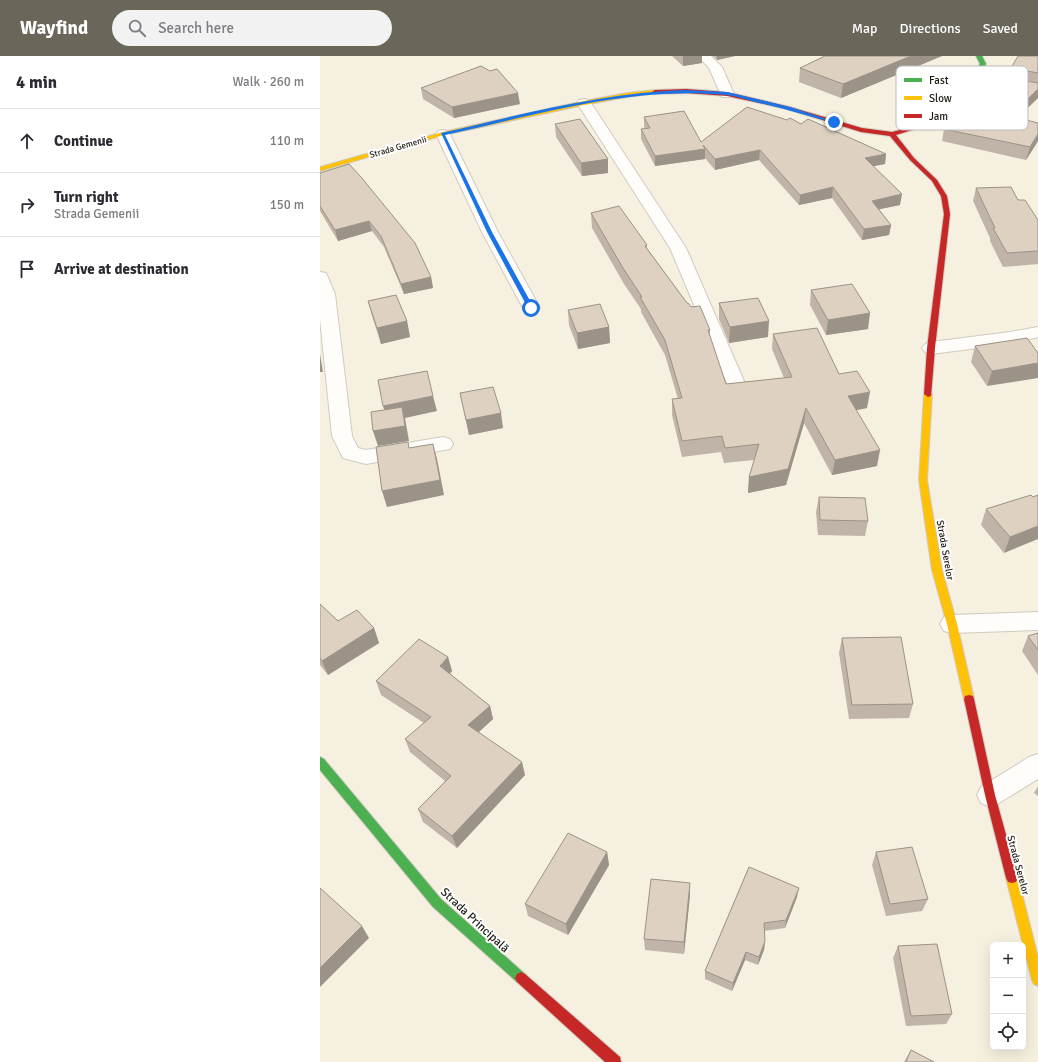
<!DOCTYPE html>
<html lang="en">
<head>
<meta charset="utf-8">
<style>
  :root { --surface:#fff; --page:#f2f2f3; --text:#2b2b33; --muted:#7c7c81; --line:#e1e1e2; --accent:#6a6659 }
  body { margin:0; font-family:Signika,sans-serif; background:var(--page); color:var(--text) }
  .controls { position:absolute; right:12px; bottom:12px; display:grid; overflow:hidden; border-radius:6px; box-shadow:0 4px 16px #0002 }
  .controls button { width:36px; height:36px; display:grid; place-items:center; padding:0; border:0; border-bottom:1px solid var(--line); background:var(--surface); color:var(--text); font:20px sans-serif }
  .stop { position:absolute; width:12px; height:12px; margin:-9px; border:3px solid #1a73e8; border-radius:50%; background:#fff }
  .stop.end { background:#1a73e8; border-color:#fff; box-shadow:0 1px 4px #0008 }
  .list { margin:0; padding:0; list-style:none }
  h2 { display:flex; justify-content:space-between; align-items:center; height:52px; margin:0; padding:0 16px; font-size:17px }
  h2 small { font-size:13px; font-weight:400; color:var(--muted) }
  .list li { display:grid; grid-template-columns:26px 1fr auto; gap:12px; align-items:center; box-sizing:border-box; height:64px; padding:0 16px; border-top:1px solid var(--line) }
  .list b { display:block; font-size:15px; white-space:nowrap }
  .list p { margin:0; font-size:13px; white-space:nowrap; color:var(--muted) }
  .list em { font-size:13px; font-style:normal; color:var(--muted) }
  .icon { flex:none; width:22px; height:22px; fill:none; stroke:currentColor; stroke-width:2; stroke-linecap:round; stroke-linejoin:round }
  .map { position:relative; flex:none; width:718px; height:1006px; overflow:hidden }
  header { display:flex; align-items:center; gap:24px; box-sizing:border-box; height:56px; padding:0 20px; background:var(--accent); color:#fff }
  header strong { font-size:19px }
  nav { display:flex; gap:22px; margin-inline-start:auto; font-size:14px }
  .search { width:280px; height:36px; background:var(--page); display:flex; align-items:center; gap:10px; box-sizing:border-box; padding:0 14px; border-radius:22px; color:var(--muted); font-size:15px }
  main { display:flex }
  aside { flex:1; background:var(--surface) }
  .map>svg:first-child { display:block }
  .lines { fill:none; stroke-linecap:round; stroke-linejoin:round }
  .street-casing { stroke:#d0cbbf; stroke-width:2 }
  .fast-casing { stroke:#d0cbbf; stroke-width:2 }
  .slow-casing { stroke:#d0cbbf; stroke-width:2 }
  .jam-casing { stroke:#d0cbbf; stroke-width:2 }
  .street { fill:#fefdfa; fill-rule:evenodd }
  .fast { fill:#4caf50; fill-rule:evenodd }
  .slow { fill:#ffc107; fill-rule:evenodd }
  .jam { fill:#c62828; fill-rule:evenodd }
  .wall { fill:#bfb4a7 }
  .shaded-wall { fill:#9b9288 }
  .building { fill:#ded1c2; stroke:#9b9288 }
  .route { fill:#1a73e8 }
  .labels { text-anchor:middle; stroke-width:4; stroke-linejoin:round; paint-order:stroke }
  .far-street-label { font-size:9px; fill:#1e1b11; stroke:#fff }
  .street-label { font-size:10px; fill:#1e1b11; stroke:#fff }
  .near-street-label { font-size:12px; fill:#1e1b11; stroke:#fff }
  .key { fill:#fff; stroke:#bcbbb8; stroke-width:1 }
  .key-label { font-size:11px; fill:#1e1b11 }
</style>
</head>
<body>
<header>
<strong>Wayfind</strong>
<div class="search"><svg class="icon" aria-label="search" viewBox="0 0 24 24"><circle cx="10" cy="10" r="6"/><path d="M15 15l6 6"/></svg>Search here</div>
<nav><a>Map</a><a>Directions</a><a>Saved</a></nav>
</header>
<main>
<aside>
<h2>4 min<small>Walk · 260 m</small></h2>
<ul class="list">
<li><svg class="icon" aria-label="ahead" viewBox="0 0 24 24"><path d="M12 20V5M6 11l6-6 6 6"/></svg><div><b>Continue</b></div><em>110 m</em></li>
<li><svg class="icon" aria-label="right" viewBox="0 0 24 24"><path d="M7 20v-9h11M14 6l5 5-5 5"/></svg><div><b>Turn right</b><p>Strada Gemenii</p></div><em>150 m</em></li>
<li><svg class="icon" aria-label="arrive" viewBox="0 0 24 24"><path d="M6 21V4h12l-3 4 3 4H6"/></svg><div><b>Arrive at destination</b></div></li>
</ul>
</aside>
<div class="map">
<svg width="718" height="1006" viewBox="0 0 718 1006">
  <rect width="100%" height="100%" fill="#f6f0e0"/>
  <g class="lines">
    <defs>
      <path id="street" d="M378,0H391L402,11L414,38L412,41H402L389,12Z
        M654,19L718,31V39L649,26L647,23L649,20Z
        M264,43L269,44L271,47L366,192L424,325L422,329L415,331L408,329L406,325L350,192L257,47L259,44Z
        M123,74L128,75L130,78L178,176L220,252L217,256L211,257L205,256L162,176L116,78L118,75Z
        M0,216L6,217L15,238L32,380L38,392L46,394L123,381L130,383L133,388L130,393L46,408L23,402L12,380L0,263Z
        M718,271V281L690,288L611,298L605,296L602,292L605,288L611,286L690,276Z
        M718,556V574L632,577L624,575L620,568L624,561L632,559Z
        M718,698V723L679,747L670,751L661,747L657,739L661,731L709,701Z"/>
      <path id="fast" d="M656,0H662L666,8C659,18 637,49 624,48V46C638,35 651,23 660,8Z
        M0,701L4,703L121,843L205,918L207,922L205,926L201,928L197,926L113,851L0,714Z"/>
      <path id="slow" d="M335,34L337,35V37L307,41L264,49L124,79L0,115V111L123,76L264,45L307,37Z
        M608,335L612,338L607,424L622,514L637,568L654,643L653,646L649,647L645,646L644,643L627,568L612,514L599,424L604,338Z
        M692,817L696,818L698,822L718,901V930L714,928L712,924L686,822L688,818Z"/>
      <path id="jam" d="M366,33L407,36L470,51L542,72L572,76L591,71L624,46H628V48L595,73L576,79L594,102L617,124L627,140L630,158L615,292L611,340L608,341L604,338L607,292L624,158L621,140L612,125L590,104L570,80L541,76L467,53L407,40L366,37L335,38L332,36L335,34Z
        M649,639L653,640L654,643L675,739L698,822L696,826L692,827L688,826L686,822L665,739L644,643L645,640Z
        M201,916L205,918L300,1001L301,1006H285L197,926L195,922L197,918Z"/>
    </defs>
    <!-- street casing -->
    <use href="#street" class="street-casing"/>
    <!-- fast casing -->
    <use href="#fast" class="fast-casing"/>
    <!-- slow casing -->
    <use href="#slow" class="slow-casing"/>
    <!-- jam casing -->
    <use href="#jam" class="jam-casing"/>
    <!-- street -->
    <use href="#street" class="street"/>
    <!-- fast -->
    <use href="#fast" class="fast"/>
    <!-- slow -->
    <use href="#slow" class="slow"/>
    <!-- jam -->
    <use href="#jam" class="jam"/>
  </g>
  <!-- wall -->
  <path class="wall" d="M352,0H382V7L363,10Z
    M393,0H415L397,4Z
    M505,0H622L521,42L479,26L480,12Z
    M718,0V42L697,62L718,67V85L706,104L622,85L624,73L628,72L629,64L689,22L691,12Z
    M101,32L200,48L134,62L103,43Z
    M324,61L381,86L467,64L481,68L566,98L565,108L553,110L580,149L559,153L571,169L569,179L542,184L512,142L479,149L439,104L395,114L385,102V103L335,110L321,83V73H325L324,71Z
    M235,68L288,103V117L262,120L236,81Z
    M0,117L111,221L113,232L84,238L64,191L52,175L18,185L0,155Z
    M656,132L698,144L718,164V208L683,211L670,185V182L653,145Z
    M271,157L327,189V192L367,247L371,251L390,274V280L406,328L464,322L452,293L453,278L519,318L547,352L536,354L557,410L512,419L484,367L466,429L428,437L429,421L434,404L404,407L401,396L362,401L352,359V343H358L345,299L321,256V253L304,228L272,172Z
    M491,234L548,273L506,279L490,249Z
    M48,245L87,265L90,281L61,288L52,260Z
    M399,247L448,281L409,287L399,263Z
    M248,254L289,271L290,287L258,293L249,269Z
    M707,282L667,330L651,306L655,290Z
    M140,337L183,372L149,379Z
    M499,441L548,465L545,480L498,479L496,456Z
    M713,441L684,497L661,469L666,453Z
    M0,548L18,565L54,572L59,587L8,619L0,609Z
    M718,577V619L702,595L708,580Z
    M522,582L593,648L589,662L529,663L519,597Z
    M128,601L132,615L130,618L170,650L173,663L159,676L205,719L137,792L103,766L98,753L125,725L90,696L85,683L104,667L61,639L56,625Z
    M718,730V740L714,737Z
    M287,796L289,809L248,879L208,860L205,848Z
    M556,796L608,843L602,855L566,860L552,809Z
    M429,811L477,841L465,872L444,875L445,885L444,894L438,909L425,904L412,935L385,923V915Z
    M370,827V839L364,898L325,894L324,883Z
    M578,890L632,958L626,968L586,970L573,902Z
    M591,994L614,1006H584Z"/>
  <!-- shaded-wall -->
  <path class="shaded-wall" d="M363,0H382V7L363,10Z
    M397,0H415L397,4Z
    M591,0H622L521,42L523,28Z
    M718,33V42L687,72L690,60Z
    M198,37L200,48L134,62L132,51Z
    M718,78V85L706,104L710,91Z
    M385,93V103L335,110V100Z
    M440,94L439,104L395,114V103Z
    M566,98L565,108L544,112L545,102Z
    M288,103V117L262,120L261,107Z
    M513,131L512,142L479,149L480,139Z
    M582,138L580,149L551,155L552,145Z
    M49,165L52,175L18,185L15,174Z
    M571,169L569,179L542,184L544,173Z
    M111,221L113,232L84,238L81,228Z
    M550,257L548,273L506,279L508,264Z
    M87,265L90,281L61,288L57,272Z
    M449,265L448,281L409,287L410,271Z
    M289,271L290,287L258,293L257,277Z
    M0,298L3,316H0Z
    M718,307V322L667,330L672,315Z
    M550,336L547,352L526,356L528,340Z
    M113,340L117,355L85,362L89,385L58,390L53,375L68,365L63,350Z
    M486,352L484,367L466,429L428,437L429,421Z
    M181,357L183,372L149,379L146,364Z
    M113,388L117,403L124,439L67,451L62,435Z
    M560,394L557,410L512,419L515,404Z
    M718,470V483L684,497L690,481Z
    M54,572L59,587L8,619L2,605Z
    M128,601L132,615L124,624L120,610Z
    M170,650L173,663L152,682L148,669Z
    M202,706L205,719L137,792L132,780Z
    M287,796L289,809L248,879L246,868Z
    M370,827V839L364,898V886Z
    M479,832L477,841L465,872L466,864Z
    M42,870L49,882L0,931V912Z
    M445,885L444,894L438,909L439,901Z
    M426,896L425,904L412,935L413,927Z"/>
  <!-- building -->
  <path class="building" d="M505,0H591L523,28L480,12Z
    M698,0H718V17L691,12Z
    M161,10L170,15L177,13L198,37L132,51L101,32Z
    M686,22L718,27V33L690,60L718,67V78L710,91L624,73L645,69L629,64L675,24L683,26Z
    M427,51L467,64L470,62L481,68L488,63L566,98L545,102L582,138L552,145L571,169L544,173L513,131L480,139L440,94L395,103L383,89L385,93L335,100L321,73L330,72L324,61L364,55L381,86Z
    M260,63L288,103L261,107L235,68Z
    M29,108L41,121L95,187L111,221L81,228L61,180L49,165L15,174L0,150V117Z
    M691,131L698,144H705L718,164V195L687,197L673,172H675L656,132Z
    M299,150L327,189L325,190L367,247H368L371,251L380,250L390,274H388L406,328L472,321L453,278L497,272L519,318L537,315L550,336L528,340L560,394L515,404L486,352L468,413L429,421L439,388L405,392L402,380L362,385L352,343L362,342L345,284L320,241H322L303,212L271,157Z
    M532,228L550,257L508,264L491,234Z
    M76,239L87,265L57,272L48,245Z
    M438,242L449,265L410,271L399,247Z
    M280,248L289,271L257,277L248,254Z
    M707,282L718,297V307L672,315L655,290Z
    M107,315L113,340L63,350L58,324Z
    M173,331L181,357L146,364L140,337Z
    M82,351L85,370L53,375L51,356Z
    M88,386L89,392L113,388L120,424L62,435L56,391Z
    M711,439L713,441L718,439V470L690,481L666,453Z
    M499,441L545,442L548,465L500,464Z
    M0,548L18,565L37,554L54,572L2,605L0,602Z
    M718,577V594L708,580Z
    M581,581L593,648L532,649L522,582Z
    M99,583L128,601L120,610L170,650L148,669L202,706L132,780L98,753L131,720L85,683L111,661L56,625Z
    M248,777L287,796L246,868L205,848Z
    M592,791L608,843L570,848L556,796Z
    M429,811L479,832L466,864L444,867L445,885L439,901L426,896L413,927L385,915Z
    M331,823L370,827L364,886L324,883Z
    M0,832L42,870L0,912Z
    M617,888L632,958L591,960L578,890Z
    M591,994L614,1006H586Z"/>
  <!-- route -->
  <path class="route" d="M366,34L407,36L470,51L516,66L514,67C488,60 462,52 435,46C425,43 415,40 406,39C310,30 217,59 125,79L172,176L214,252L209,254L167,176L121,77C200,59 284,36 366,34Z"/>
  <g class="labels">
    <!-- far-street labels -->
    <g class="far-street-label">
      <text transform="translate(78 91) rotate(-16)" y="3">Strada Gemenii</text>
    </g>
    <!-- street labels -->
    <g class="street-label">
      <text transform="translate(626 494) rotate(80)" y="4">Strada Serelor</text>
      <text transform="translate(699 809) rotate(75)" y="4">Strada Serelor</text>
    </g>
    <!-- near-street labels -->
    <g class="near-street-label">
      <text transform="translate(155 864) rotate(43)" y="4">Strada Principală</text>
    </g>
  </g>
  <!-- legend -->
  <rect x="576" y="10" width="132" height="64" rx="6" class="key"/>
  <rect x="584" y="22" width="18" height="4" fill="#4caf50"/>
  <rect x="584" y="40" width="18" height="4" fill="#ffc107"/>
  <rect x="584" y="58" width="18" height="4" fill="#c62828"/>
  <g class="key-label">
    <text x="609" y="28">Fast</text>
    <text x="609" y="46">Slow</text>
    <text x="609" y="64">Jam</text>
  </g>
</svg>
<div class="controls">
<button>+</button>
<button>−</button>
<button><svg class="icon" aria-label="locate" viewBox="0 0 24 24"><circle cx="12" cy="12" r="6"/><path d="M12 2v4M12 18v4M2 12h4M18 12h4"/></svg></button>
</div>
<div class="stop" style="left:211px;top:252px"></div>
<div class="stop end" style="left:514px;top:66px"></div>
</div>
</main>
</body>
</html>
